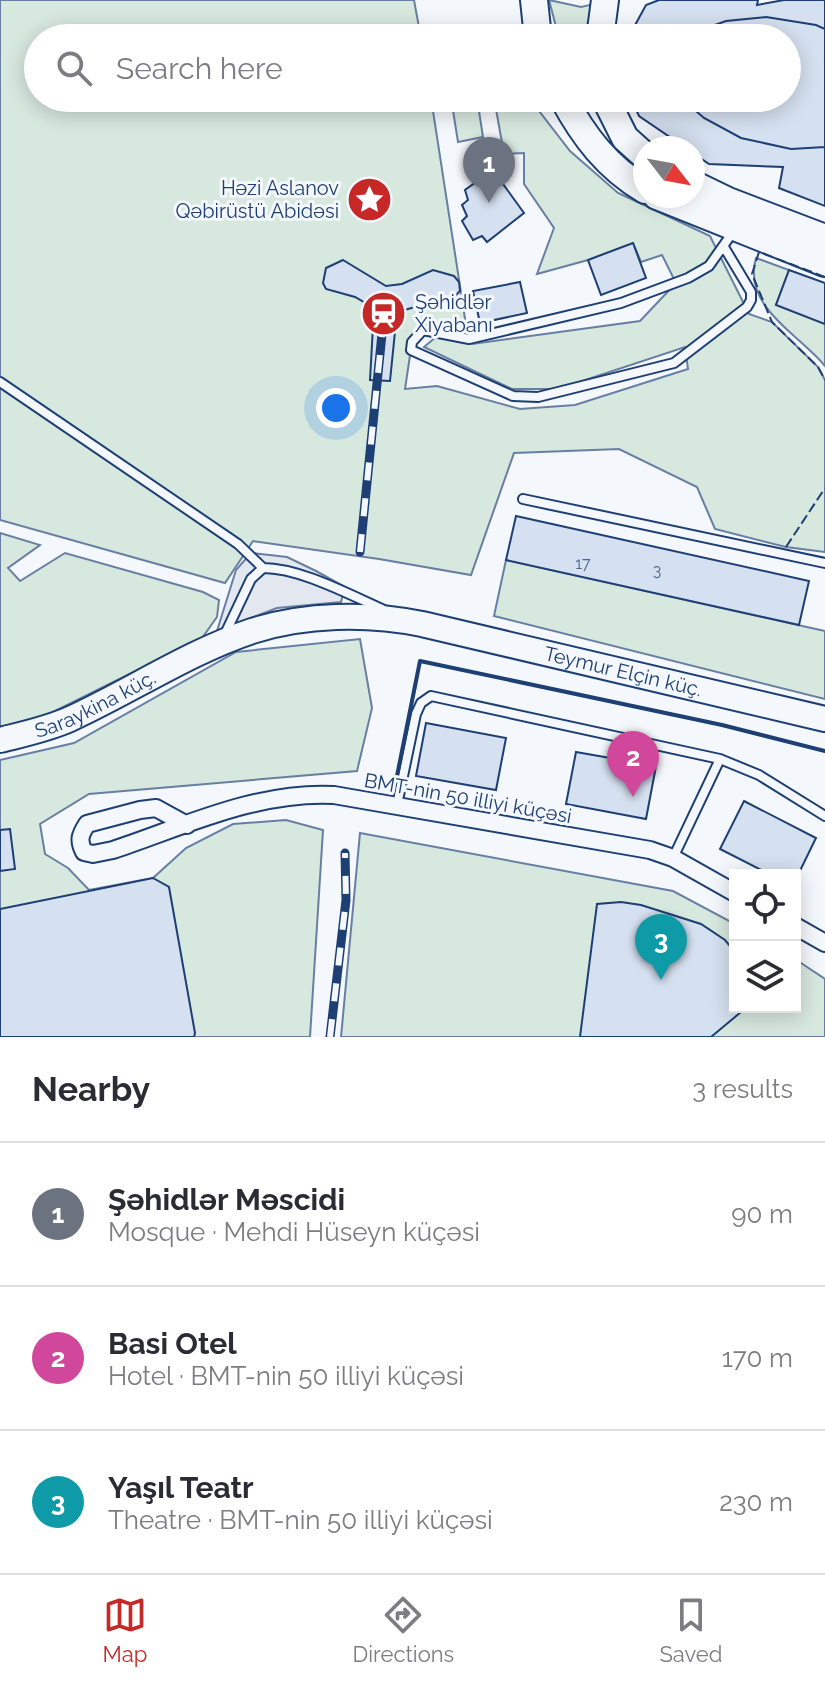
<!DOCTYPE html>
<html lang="en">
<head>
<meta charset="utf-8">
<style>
  :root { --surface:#fff; --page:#f7f7f7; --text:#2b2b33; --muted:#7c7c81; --line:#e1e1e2; --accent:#c62828 }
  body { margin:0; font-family:Raleway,sans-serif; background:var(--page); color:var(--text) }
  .controls { position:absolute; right:24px; bottom:24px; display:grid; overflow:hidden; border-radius:0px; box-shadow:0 4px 20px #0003 }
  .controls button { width:72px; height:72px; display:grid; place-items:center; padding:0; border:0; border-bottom:2px solid var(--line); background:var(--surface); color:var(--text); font:40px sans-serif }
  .compass { position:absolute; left:633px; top:136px; width:72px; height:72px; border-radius:50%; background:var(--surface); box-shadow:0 4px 20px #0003; rotate:121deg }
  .you { position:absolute; left:336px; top:408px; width:28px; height:28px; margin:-20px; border:6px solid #fff; border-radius:50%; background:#1a73e8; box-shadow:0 0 0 12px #1a73e833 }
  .badge { display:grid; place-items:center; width:52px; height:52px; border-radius:50%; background:var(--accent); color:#fff; font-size:26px; font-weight:700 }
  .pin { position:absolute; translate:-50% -66px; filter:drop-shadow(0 2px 4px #0008) }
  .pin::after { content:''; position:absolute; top:42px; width:28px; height:24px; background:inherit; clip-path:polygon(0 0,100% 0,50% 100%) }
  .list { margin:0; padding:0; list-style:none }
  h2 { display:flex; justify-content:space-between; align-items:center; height:104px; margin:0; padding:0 32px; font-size:34px }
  h2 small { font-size:26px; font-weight:400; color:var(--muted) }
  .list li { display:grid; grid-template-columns:52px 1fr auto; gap:24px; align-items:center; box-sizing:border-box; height:144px; padding:0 32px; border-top:2px solid var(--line) }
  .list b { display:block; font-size:30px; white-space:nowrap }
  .list p { margin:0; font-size:26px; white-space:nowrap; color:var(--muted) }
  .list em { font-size:26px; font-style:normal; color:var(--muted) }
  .icon { flex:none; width:44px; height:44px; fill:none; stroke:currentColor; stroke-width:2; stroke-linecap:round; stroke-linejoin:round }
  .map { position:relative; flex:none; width:825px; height:1037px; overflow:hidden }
  .search { position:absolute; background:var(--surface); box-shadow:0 4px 20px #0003; left:24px; right:24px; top:24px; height:88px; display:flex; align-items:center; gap:20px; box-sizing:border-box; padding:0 28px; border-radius:44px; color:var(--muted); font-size:30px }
  .sheet { height:536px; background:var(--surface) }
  nav { display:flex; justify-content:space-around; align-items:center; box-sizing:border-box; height:112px; border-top:2px solid var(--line); background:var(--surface); font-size:22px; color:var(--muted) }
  nav a { display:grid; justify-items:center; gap:4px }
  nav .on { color:var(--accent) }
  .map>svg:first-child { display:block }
  .green { fill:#d7e8df; stroke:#687fa3; stroke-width:2 }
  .parking { fill:#e3e8f0; stroke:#687fa3; stroke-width:2 }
  .building { fill:#d5e0f0; stroke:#1d3f73; stroke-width:2 }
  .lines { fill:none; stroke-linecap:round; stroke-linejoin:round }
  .lane-casing { stroke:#1d3f73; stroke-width:12 }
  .street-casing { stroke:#1d3f73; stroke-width:20 }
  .secondary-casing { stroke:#1d3f73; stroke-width:28 }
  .primary-casing { stroke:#1d3f73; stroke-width:30 }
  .lane { stroke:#f4f7fb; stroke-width:8 }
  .street { stroke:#f4f7fb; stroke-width:16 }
  .secondary { stroke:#f4f7fb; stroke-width:24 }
  .primary { stroke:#f4f7fb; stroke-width:26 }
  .rail-casing { stroke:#1d3f73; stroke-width:9 }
  .rail { stroke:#f4f7fb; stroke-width:6; stroke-dasharray:18; stroke-linecap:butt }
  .fence { stroke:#1d3f73; stroke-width:2; stroke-dasharray:10 4; stroke-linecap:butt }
  .wall { stroke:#1d3f73; stroke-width:4 }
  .labels { text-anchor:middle; stroke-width:6; stroke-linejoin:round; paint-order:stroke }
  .number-label { font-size:16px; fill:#4b6792 }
  .poi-label { font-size:20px; fill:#1d3f73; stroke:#f4f7fb; text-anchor:end }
  .street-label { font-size:20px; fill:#1d3f73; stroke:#f4f7fb }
</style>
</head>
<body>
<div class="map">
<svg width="825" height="1037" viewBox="0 0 825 1037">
  <rect width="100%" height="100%" fill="#f4f7fb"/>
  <!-- green -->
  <path class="green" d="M0,0H414L421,38H38V98H431L468,338L424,330L412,342L405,389L437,386L520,409L575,405L688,369L685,347L558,389H512L424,347L437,336L472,344L640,321L676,283L662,255L641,262L633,243L588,260L537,274L554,228L524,184V153L504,154L494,98H529L570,151L618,193L710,236L749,314L772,322L818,367L825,380V552L786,547L715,529L697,487L619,449L514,453L471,575L379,559L253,541L225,583L0,520Z
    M549,0L581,7L594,4L583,38H559Z
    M451,98H477L483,137L458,142Z
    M756,258L789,270L776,305L825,324V366C799,334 742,307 756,258Z
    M0,533L40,545L8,568L20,581L65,553L203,592L219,600L217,617L202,638L45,716L0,727Z
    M506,560L825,631V699L494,616Z
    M360,639L372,708L357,771L89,794L40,824L45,854L68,868L89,890L153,878L186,848L233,824L286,820L323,830L310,1037H0V760L74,743L236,652Z
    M360,833L673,891L735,924V1007H795V959L825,979V1037H341Z"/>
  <!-- parking -->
  <path class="parking" d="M251,553L287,557L316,571L345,587L341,602L277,608L217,631L236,570Z"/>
  <!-- building -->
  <path class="building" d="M659,0H758L757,5L784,0H825V206L779,188L783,167L709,164L693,153V148H686L639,116L631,98H787V38H628L646,5Z
    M766,17L816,25L825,29V147L791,149L741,138L704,118L681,98H787V38H687L695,32L726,21Z
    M483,177L503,184L524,213L487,242L482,236L473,240L462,221L467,216L462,205L468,200L465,190Z
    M633,243L646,278L601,295L588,260Z
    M343,260L386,286L402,284L433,270L454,276L459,282L460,291L455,296L397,312L390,381L370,380L374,308L355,297L326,289L323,283L326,268Z
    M789,270L825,283V324L776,305Z
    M520,282L527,313L480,323L473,291Z
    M516,516L809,581L799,625L506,560Z
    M426,723L506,738L496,790L416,776Z
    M576,752L656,766L646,819L566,804Z
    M744,801L816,838L795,881V875H771L720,849Z
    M10,829L15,869L0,871V830Z
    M153,878L169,887L195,1033L194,1037H0V909Z
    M621,902L641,905L701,924L725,940L735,952V1007H747L711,1037H580L597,904Z"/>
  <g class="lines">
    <defs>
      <path id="lane" d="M724,247L751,292V300L747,307L674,363L538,397L513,396L411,350L412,342L423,330L469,339L621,303L688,278L709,266L733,232
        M0,382L238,544L263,568
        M523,499L825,563
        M224,636L251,579L263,568C300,568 348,594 382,609
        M397,805L416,714L421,703L431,696L720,759L759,775L825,816
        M673,858L720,759"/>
      <path id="street" d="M187,825L156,808L140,810L87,824C80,835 78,840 84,852L93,854L113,850C185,826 257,791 334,795L650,850L673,858L735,893
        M795,926L825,943"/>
      <g id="secondary">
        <path id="s1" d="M0,740C24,734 48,729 70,719C131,691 189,652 252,631C305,614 367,613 422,624L825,719"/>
      </g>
      <path id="primary" d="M534,0L538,38
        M600,38L605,0
        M563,98C584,137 607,167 645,190
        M605,98L625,138L645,156
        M693,184L728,201L825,238
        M657,196L825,263"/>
    </defs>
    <!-- lane casing -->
    <use href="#lane" class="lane-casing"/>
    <!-- street casing -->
    <use href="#street" class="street-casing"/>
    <!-- secondary casing -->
    <use href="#secondary" class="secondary-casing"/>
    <!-- primary casing -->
    <use href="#primary" class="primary-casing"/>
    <!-- lane -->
    <use href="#lane" class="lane"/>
    <!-- street -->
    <use href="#street" class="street"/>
    <!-- secondary -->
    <use href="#secondary" class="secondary"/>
    <!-- primary -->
    <use href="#primary" class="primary"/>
    <defs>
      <path id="rail" d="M360,552L384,314
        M330,1037L346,900L345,853"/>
    </defs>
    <!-- rail casing -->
    <use href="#rail" class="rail-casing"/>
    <!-- rail -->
    <use href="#rail" class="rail"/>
    <!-- fence -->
    <path class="fence" d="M825,277L759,252L752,274L772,322L818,367L825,380
      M786,547L825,488"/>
    <!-- wall -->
    <path class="wall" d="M396,781L420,661L722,725L825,751"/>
  </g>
  <!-- icons -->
  <defs>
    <symbol id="sight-disc" viewBox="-11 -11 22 22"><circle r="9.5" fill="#c62828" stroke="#f4f7fb"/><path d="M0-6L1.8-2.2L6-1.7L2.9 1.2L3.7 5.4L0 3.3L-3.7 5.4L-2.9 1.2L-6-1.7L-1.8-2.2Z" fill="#fff"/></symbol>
    <symbol id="station-disc" viewBox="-11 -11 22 22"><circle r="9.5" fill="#c62828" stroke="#f4f7fb"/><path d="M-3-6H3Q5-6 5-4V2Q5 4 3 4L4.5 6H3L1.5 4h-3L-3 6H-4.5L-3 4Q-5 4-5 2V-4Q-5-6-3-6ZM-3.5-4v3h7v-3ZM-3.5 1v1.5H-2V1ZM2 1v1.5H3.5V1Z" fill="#fff"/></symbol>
  </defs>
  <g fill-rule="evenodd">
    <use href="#sight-disc" x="344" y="174" width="51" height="51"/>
    <use href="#station-disc" x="358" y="288" width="51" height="51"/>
  </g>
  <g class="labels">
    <!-- number labels -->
    <g class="number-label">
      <text x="583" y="569">17</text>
      <text x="657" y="576">3</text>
    </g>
    <!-- poi labels -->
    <g class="poi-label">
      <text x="339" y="195">Həzi Aslanov<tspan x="339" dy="23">Qəbirüstü Abidəsi</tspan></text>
      <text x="415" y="309" text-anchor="start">Şəhidlər<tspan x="415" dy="23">Xiyabanı</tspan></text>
    </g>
    <!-- street labels -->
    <g class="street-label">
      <text dy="7" stroke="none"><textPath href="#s1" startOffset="654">Teymur Elçin küç.</textPath></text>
      <text dy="7" stroke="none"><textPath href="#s1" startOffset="102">Saraykina küç.</textPath></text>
      <text transform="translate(468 798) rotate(10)" y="7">BMT-nin 50 illiyi küçəsi</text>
    </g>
  </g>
</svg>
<div class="controls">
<button><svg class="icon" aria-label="locate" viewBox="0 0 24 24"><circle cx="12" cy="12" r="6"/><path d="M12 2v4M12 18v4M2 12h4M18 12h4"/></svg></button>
<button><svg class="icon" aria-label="layers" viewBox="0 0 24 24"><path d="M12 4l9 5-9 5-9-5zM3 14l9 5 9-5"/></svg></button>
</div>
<svg class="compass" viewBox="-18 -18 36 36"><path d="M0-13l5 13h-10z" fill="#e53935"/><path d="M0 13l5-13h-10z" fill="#7c7c81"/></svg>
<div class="you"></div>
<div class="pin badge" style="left:489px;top:203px;background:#6b7280">1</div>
<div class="pin badge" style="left:633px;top:797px;background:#d1479c">2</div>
<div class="pin badge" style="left:661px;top:980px;background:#0f9aa8">3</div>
<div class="search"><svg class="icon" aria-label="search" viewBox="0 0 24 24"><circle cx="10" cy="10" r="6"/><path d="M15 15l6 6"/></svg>Search here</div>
</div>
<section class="sheet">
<h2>Nearby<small>3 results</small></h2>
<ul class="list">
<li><span class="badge" style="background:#6b7280">1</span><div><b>Şəhidlər Məscidi</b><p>Mosque · Mehdi Hüseyn küçəsi</p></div><em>90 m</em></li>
<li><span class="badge" style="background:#d1479c">2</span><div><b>Basi Otel</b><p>Hotel · BMT-nin 50 illiyi küçəsi</p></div><em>170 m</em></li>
<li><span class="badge" style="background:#0f9aa8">3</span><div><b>Yaşıl Teatr</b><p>Theatre · BMT-nin 50 illiyi küçəsi</p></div><em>230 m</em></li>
</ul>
</section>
<nav>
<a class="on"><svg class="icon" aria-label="map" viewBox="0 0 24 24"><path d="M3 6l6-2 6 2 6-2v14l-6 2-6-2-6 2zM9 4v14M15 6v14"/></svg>Map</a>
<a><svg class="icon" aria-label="directions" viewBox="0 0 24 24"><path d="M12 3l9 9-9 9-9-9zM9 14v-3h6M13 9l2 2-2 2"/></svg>Directions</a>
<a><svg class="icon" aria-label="saved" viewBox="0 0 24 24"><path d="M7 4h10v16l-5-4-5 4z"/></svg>Saved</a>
</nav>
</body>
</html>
